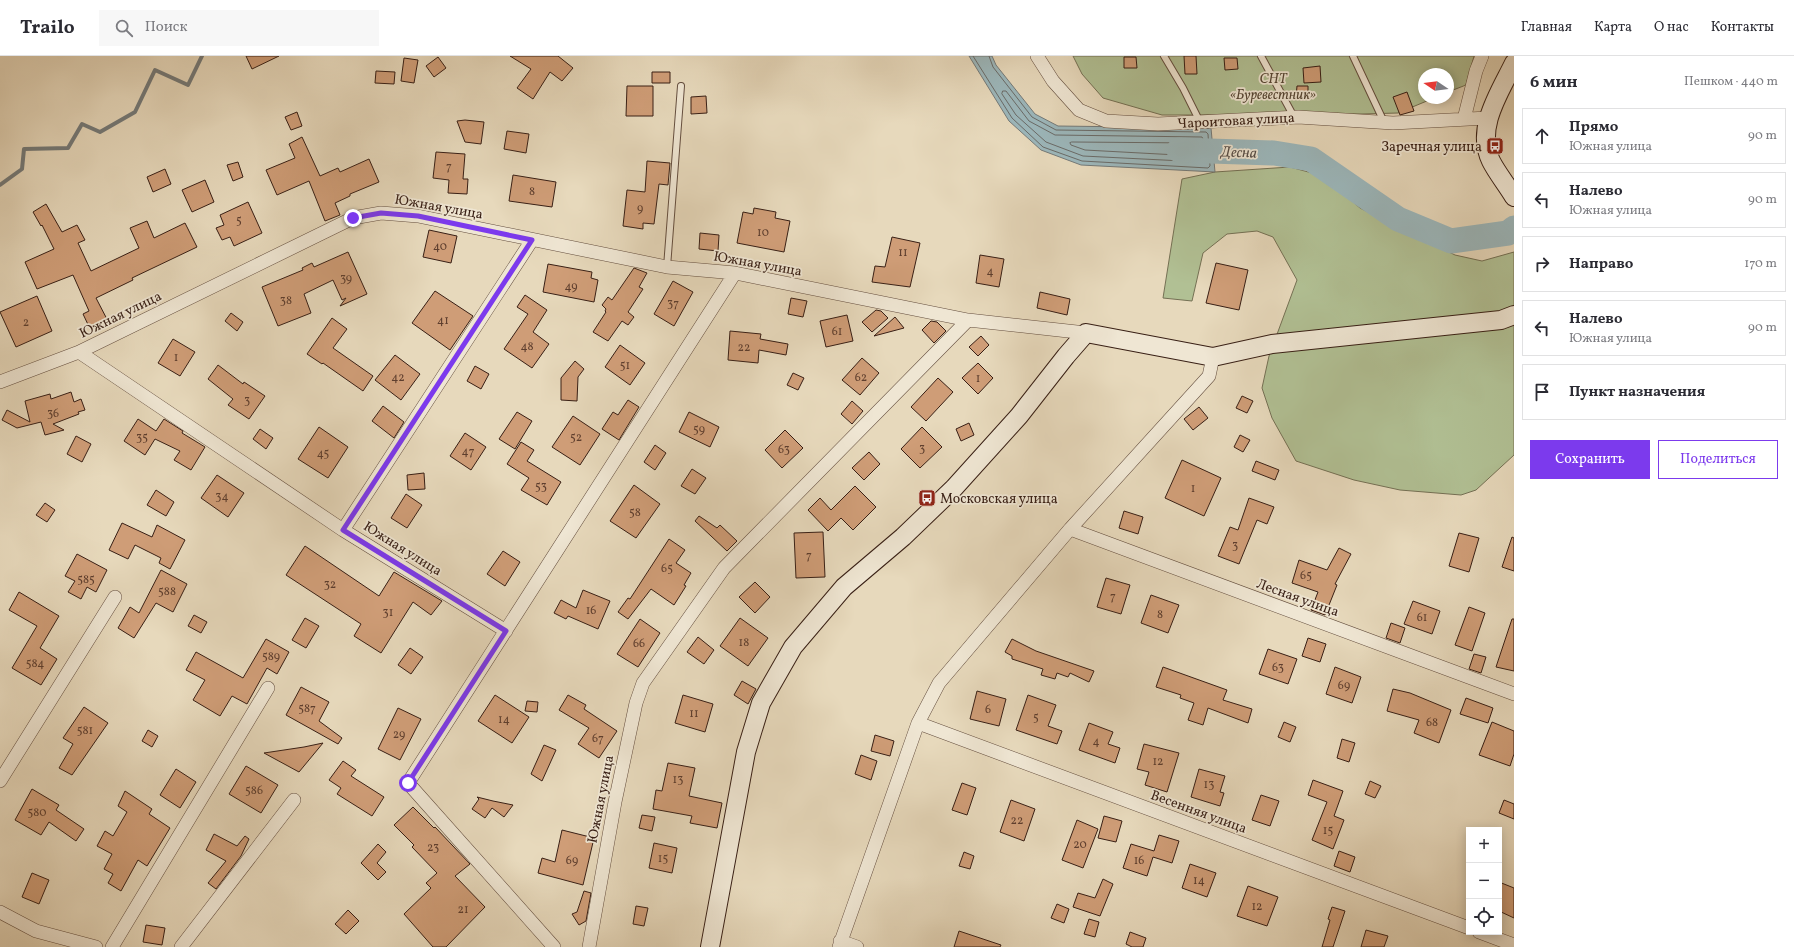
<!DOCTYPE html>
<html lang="ru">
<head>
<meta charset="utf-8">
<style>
  :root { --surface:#fff; --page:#f7f7f7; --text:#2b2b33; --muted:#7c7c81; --line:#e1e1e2; --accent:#7c3aed }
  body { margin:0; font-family:Vollkorn,serif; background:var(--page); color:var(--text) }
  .controls { position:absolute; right:12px; bottom:12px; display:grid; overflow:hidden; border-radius:0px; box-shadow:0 2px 10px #0003 }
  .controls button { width:36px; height:36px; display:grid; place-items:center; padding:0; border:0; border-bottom:1px solid var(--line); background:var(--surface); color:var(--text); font:20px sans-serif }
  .compass { position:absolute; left:1418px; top:12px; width:36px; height:36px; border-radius:50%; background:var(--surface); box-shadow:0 2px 10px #0003; rotate:283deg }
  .stop { position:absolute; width:12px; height:12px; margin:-9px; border:3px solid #7c3aed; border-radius:50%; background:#fff }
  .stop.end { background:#7c3aed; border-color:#fff; box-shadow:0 1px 4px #0008 }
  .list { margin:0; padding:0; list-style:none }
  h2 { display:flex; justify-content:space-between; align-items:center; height:52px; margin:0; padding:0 16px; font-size:17px }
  h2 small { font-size:13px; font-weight:400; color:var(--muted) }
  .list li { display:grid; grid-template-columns:26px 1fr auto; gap:12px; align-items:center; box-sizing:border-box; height:56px; margin:0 8px 8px; padding:0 8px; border:1px solid var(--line); border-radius:0px }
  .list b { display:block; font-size:15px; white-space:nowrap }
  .list p { margin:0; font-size:13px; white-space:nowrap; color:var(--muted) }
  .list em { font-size:13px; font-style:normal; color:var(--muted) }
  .actions { display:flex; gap:8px; padding:12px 16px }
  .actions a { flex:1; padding:9px 0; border:1px solid var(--accent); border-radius:0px; text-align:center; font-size:14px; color:var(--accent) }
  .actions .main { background:var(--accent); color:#fff }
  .icon { flex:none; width:22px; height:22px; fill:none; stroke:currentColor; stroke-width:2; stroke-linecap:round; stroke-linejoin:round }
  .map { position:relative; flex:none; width:1514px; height:891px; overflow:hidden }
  header { display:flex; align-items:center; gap:24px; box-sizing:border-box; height:56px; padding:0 20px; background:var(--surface); border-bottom:1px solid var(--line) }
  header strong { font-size:19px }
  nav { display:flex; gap:22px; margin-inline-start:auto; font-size:14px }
  .search { width:280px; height:36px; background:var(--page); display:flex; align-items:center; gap:10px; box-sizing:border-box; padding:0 14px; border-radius:0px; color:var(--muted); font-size:15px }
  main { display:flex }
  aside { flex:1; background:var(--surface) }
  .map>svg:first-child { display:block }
  .green { fill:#b1c094; stroke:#747054 }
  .water { fill:#9cb7bb; stroke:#747a79 }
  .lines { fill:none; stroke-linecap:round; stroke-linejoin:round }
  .shore { stroke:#6a6b68; stroke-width:1 }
  .stream { stroke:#747a79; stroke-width:4 }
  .river { stroke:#9cb7bb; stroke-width:25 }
  .building { fill:#cf9d77; stroke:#381f15 }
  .lane-casing { stroke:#644e3f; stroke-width:8 }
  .street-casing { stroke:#644e3f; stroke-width:14 }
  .secondary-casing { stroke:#381f15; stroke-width:20 }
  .lane { stroke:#efe6d3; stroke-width:6 }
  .street { stroke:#efe6d3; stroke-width:13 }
  .secondary { stroke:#efe6d3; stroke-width:18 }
  .route { stroke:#7c3aed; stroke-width:5 }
  .labels { text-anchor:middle; stroke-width:3.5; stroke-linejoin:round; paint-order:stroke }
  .number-label { font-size:12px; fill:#5e3e2e }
  .park-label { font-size:14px; font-style:italic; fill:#564735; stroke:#efe6d3 }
  .street-label { font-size:14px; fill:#381f15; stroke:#efe6d3 }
  .poi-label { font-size:14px; fill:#381f15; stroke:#efe6d3; text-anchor:end }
  .water-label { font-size:15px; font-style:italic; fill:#564d47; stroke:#efe6d3 }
</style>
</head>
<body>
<header>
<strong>Trailo</strong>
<div class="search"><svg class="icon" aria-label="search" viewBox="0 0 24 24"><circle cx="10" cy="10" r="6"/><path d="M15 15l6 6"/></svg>Поиск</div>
<nav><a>Главная</a><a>Карта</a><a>О нас</a><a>Контакты</a></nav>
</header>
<main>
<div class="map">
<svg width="1514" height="891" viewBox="0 0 1514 891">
  <rect width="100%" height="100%" fill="#e7d9bc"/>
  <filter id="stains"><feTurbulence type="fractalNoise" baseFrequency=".005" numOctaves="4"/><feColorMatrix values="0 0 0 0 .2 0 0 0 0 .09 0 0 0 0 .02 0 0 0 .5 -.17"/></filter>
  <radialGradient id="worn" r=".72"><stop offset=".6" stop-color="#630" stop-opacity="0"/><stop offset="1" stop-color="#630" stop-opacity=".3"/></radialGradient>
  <!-- green -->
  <path class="green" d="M1073,0H1474L1466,29L1448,36V18H1424V42H1434L1398,57L1324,59H1162L1103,42L1082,18Z
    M1290,111L1323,120L1360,152L1455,199L1482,205L1514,196V399L1476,434L1461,439L1400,434L1354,424L1296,405L1272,362L1262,332L1269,300L1297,224L1273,181L1257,175L1227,178L1203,197L1192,245L1163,242L1182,123L1215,116Z"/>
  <!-- water -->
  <path class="water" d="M969,0H992L996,9L1035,58L1058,70L1211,72L1215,116L1081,109L1041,94L1009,65Z"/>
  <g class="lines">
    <!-- shore -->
    <path class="shore" d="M973,0L1012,62L1043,91L1082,105L1208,112L1210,110L1208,78L1206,76L1056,74L1032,61L993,11L989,0
      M1003,35H1006L1029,65L1055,79L1202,81L1203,83L1205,105L1203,106L1083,100L1046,86L1016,59L1002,38Z
      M1072,86L1196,87L1198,89V98L1196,100L1085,94L1071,89L1070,87Z"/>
    <!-- stream -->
    <path class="stream" d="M0,129L22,113L24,93L68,92L82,68L100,76L135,56L155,14L188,29L202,0"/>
    <!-- river -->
    <path class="river" d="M1179,94L1274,97L1311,103L1398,163L1451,185L1508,177L1514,172"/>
  </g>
  <!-- building -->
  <path class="building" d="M246,0H279L252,13Z
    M510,0H558L573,12L562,25L550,16L533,43L517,32L531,13Z
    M1184,0H1196L1197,18H1185Z
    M438,1L446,12L434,21L426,10Z
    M1124,1H1136L1137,12H1124Z
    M404,2L418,4L414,27L401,25Z
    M1224,2H1237L1238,13L1225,14Z
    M1320,10L1321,26L1304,27L1303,12Z
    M376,15L395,16L394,28L375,27Z
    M652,16H670V27H652Z
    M627,30H653V60H626Z
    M1297,30H1308V42L1296,41Z
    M1407,36L1414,55L1400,59L1393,41Z
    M706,40L707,57L691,58V41Z
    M297,56L302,70L291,74L285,61Z
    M465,64L484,66L481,88L465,86L457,65Z
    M507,75L529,78L526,97L504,93Z
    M302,81L320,120L338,112L340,116L369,103L379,126L350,138V140L335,147L340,159L325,165L309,125L277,139L266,114L295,102L289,88Z
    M436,96L465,98L463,123H468L467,138L448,137L449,124L433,122Z
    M647,105L670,107L668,129L659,128L654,168L643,167V173L623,170L627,134L645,136Z
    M238,106L243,121L233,125L227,109Z
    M165,113L171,128L153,136L147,121Z
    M513,119L556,126L552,151L509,145Z
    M205,124L214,146L192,156L182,134Z
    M248,146L262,177L234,190L230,181L222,184L216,172L224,169L220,159Z
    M46,148L62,176L77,169L85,184L78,187L91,215L139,192L130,172L147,165L154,182L185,167L197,191L132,222L133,224L96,242L110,269L92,277L83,258L89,255L73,219L37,233L25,206L54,193L42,169L41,170L33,156Z
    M754,152L776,156L775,162L790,165L784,196L737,187L743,156L753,158Z
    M429,174L457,180L451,207L423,201Z
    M700,177L719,179L718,195L699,193Z
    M892,181L920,187L910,231L872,226L875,210L885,211Z
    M348,196L367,238L340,250L346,242L342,244L333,224L304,238L311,257L278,270L262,231L303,214L302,212L312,207L314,211Z
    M980,199L1004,203L999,231L976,227Z
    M1216,207L1248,214L1239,254L1206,247Z
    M548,208L592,216L591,222L598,224L594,246L543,236Z
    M634,212L647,217L639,231L643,233L628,256L634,261L628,269L622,265L608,285L593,276L606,256L605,255L606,253L602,249L608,241L612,244Z
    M673,225L693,236L674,270L654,258Z
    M435,235L473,260L450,294L412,267Z
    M1040,236L1070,243L1067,259L1037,252Z
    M525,239L547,254L533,276L549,288L532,312L504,293L528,258L517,251Z
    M37,240L52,275L16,291L0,256Z
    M791,242L807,245L803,261L788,258Z
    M876,254L881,255L888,262L872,276L862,266Z
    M231,257L243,266L237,275L225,265Z
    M847,259L853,285L826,291L820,265Z
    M895,261L904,272L874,280Z
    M332,262L347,273L333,292L373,320L363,335L323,307L322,308L307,298Z
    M931,265L937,266L946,275L934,287L922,274Z
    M730,275L761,278L760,283L788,288L786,299L759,294L758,307L728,304Z
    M981,280L989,289L978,300L969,291Z
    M173,283L195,296L180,320L158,307Z
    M620,289L645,307L630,329L605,311Z
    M395,299L420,318L401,344L375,324Z
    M862,302L879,317L860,339L842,324Z
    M575,305L584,313L578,321L577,345L561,344V322Z
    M978,307L993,322L978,338L962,322Z
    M218,309L243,328L244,326L265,340L249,363L228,349L233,343L208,323Z
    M475,310L489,318L481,333L467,325Z
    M793,317L804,322L798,334L787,329Z
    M938,322L953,336L926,365L911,351Z
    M71,336L74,346L81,343L85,354L78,356L79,358L53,368L64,374L45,379L41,366L17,372L2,364L7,354L30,366L25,345L50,338L51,343Z
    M1242,340L1253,345L1247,357L1236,352Z
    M628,344L639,351L619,384L602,373L613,356L618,359Z
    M852,345L863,355L852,368L841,358Z
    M383,350L404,366L394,382L372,365Z
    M1199,351L1208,362L1193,374L1184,363Z
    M517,356L532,365L515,393L499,383Z
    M689,356L719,371L710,391L679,376Z
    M573,360L600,378L580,409L552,391Z
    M138,363L156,375L164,363L183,375L182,377L205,391L191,414L174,404L180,395L155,383L145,399L124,385Z
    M969,367L974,379L961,385L956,373Z
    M319,371L348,391L328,422L298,403Z
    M922,371L942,391L920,412L901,393Z
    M260,373L273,382L266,393L253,383Z
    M785,374L803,392L782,412L765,394Z
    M465,377L486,391L471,414L450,400Z
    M1240,379L1250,384L1243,396L1234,391Z
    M76,380L91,388L82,406L67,398Z
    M521,386L534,394L527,405L561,426L547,449L521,434L529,422L507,408Z
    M655,389L666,397L655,414L644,406Z
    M869,396L880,408L864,424L852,412Z
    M1182,404L1221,422L1204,460L1165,442Z
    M1256,405L1279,414L1275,424L1252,415Z
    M692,413L706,422L695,438L681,430Z
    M424,417L425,433L408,434L407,419Z
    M217,419L244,437L228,461L201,442Z
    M634,429L660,448L636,482L610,465Z
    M855,430L876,451L853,474L841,462L828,475L808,454L820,442L831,454Z
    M156,434L174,446L166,460L147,449Z
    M406,438L422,449L407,472L391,462Z
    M1249,442L1274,451L1267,468L1257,464L1239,508L1218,500L1230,471L1238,474Z
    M45,447L55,454L47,466L36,459Z
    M1124,455L1143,461L1138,478L1119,472Z
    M699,460L717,472L720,469L737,485L727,495L695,465Z
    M122,467L152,481L157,469L185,484L170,513L159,507L161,502L135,489L128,503L109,494Z
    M823,476L825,521L796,522L794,477Z
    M1459,477L1479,482L1469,516L1449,510Z
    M1512,481L1514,482V515L1502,511Z
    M669,483L685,494L676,507L691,517L684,529L686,530L674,549L651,533L628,563L618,556L628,542L630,543Z
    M305,490L379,540L394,516L442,545L431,559L413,546L381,597L354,580L361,568L286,519Z
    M1339,492L1351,498L1335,528L1337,529L1325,559L1311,554L1318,536L1292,527L1299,504L1327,514Z
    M503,495L520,506L505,530L487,518Z
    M77,498L107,514L96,536L87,531L81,543L68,536L75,525L65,520Z
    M161,514L187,528L173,556L156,547L134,582L118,572L130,551L139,557Z
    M1106,522L1130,529L1121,558L1097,551Z
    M755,526L770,541L755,557L739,541Z
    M583,534L610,545L598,573L568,560L566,563L554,557L561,544L576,552Z
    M19,536L59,560L40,592L57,603L41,629L12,612L37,570L9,554Z
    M1151,539L1179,549L1168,577L1141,567Z
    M1413,545L1440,555L1432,578L1404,568Z
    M1469,551L1485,557L1472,595L1455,589Z
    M194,559L207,566L201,577L188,570Z
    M305,562L319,570L306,592L292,584Z
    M740,562L768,582L748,610L720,590Z
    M640,563L660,577L638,611L617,598Z
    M1512,563H1514V615L1496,611Z
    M1391,567L1405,572L1400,587L1386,582Z
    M698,581L714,594L704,608L687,596Z
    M1308,582L1326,588L1320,606L1302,600Z
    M266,583L289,596L277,618L267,612L247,648L232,640L220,660L193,644L205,624L186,614L196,596L243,622Z
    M1012,583L1036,595L1094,615L1089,626L1070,617L1068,621L1057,617L1055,623L1041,619L1043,613L1012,603V600L1005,596Z
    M410,592L423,601L411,618L398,609Z
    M1268,593L1297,603L1288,628L1259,618Z
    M1474,598L1486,601L1481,617L1469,613Z
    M1163,611L1227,634L1223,644L1252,653L1248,667L1208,652L1203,669L1188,664L1194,647L1180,642L1181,639L1156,631Z
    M1335,611L1361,621L1352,647L1326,638Z
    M742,625L756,633L748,648L734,639Z
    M301,631L329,646L319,665L342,682L338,688L286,659Z
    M1393,633L1410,637L1451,654L1439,687L1414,677L1419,664L1387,655Z
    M977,635L1006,643L999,670L970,663Z
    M495,639L529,661L512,687L478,665Z
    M568,639L586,649L584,653L617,675L599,702L578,688L589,672L559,654Z
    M683,639L713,648L705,676L675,667Z
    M1028,639L1056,649L1048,670L1062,675L1057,688L1016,674Z
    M1466,642L1493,652L1488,667L1460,658Z
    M527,645L538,646L537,656L525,655Z
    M84,651L108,667L72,719L59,712L73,688L63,682Z
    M398,652L421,663L400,704L378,693Z
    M1284,666L1296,671L1290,686L1278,681Z
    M1492,666L1514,675V698L1510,710L1479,699Z
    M1089,667L1113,676L1108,688L1120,692L1115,707L1079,694Z
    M148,674L158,680L152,691L142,685Z
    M875,679L894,685L890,700L871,695Z
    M1342,683L1355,687L1349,706L1337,702Z
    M323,687L299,716L264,697L304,691Z
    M1144,688L1179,697L1167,736L1145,729L1149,716L1137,713Z
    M544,689L556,694L542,725L531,718Z
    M861,699L877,705L871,724L855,718Z
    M343,705L356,714L351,720L384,741L372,760L337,738L341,732L329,724Z
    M668,707L695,712L689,740L722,747L717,772L690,767L692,760L653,753L656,734L662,735Z
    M246,710L278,729L261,757L229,738Z
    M176,713L196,726L180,752L160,739Z
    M1199,713L1225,720L1220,736L1224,737L1220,750L1191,741Z
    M1313,724L1343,735L1334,760L1344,764L1333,793L1312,784L1327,746L1308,739Z
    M1370,725L1381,730L1375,742L1365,738Z
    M962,727L976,732L967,759L952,754Z
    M32,733L59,749L56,754L84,773L76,785L49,766L41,779L15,764Z
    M125,735L152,753L149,758L170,772L147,810L138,804L121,835L108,827L113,818L104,813L112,798L97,790L105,775L113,780L127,756L118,750Z
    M1261,739L1279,745L1270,770L1252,764Z
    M477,741L493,745L513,749L504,761L492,752L485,762L472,753L479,743Z
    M1011,744L1035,753L1024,785L1000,776Z
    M1504,744L1514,748V763L1499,757Z
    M413,751L434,772L435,771L470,808L455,820L485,851L446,891H433L404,858L431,832L426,827L437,817L412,791L414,789L394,769Z
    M642,759L655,761L652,775L639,772Z
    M1104,760L1122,765L1116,786L1098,782Z
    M1077,764L1098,773L1083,812L1062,804Z
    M562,774L594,782L583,829L538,817L542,802L555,806Z
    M214,778L237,790L245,780L249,783L241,800L216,833L208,827L226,805L206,794Z
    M1159,779L1179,785L1172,807L1153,801L1147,820L1123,812L1131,788L1154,795Z
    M654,787L677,792L672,817L649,812Z
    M378,788L386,796L377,807L386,816L378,824L361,807Z
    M1339,795L1355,801L1350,816L1334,810Z
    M964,796L974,800L970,813L959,810Z
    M1190,808L1216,817L1207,841L1182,832Z
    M32,817L49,824L39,848L22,841Z
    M1103,823L1113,828L1100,860L1073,851L1078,837L1095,842Z
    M1499,826L1514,832V862L1499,855Z
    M1248,830L1278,841L1267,870L1237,860Z
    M584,835L591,837L586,865L579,869L572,858L577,856Z
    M1057,848L1069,853L1064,867L1051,862Z
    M636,850L648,852L644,870L633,868Z
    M1332,851L1345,855L1333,891H1322L1330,864L1328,863Z
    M348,854L359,865L346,878L335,868Z
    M1089,863L1099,866L1095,881L1084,878Z
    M146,869L165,872L162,889L143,886Z
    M1366,874L1388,880L1384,891H1361Z
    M959,875L1001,889L1000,891H954Z
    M1130,876L1146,882L1143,891H1132L1126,888Z"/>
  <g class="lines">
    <defs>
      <path id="lane" d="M1164,0L1183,32L1200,66
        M1261,0L1294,61
        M1353,0L1384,66
        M667,211L681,30"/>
      <path id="street" d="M1037,0L1053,25L1079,54L1106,65L1158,68L1298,61L1393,67L1488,62
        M1464,63L1476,15L1482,0
        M968,264L1086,277
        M0,326L79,296
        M1070,473L1514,638
        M343,474L532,184
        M506,575L343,474L79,296L353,162L381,157L418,160L667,211L735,217L968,264L724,512L643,627L636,647L615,746L589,891
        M918,667L1469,872
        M0,725L115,541
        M0,856L36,875L96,891
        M1479,876L1514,889
        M840,885L857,891
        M112,891L268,632
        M181,891L294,744
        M554,891L408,727L735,217
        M839,891L918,667L939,627L1070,473L1209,320L1213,301"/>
      <path id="secondary" d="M1514,7C1500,36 1475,72 1491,105C1497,117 1507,129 1514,141
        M710,891L746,696L761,647L793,591L844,531L903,481L954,432L1019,360L1066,300L1086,277L1213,301L1272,288L1501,264L1514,259"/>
    </defs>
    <!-- lane casing -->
    <use href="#lane" class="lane-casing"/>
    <!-- street casing -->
    <use href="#street" class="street-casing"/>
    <!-- secondary casing -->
    <use href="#secondary" class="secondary-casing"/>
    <!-- lane -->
    <use href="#lane" class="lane"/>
    <!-- street -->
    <use href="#street" class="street"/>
    <!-- secondary -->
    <use href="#secondary" class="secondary"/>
  </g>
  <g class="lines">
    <!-- route -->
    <path class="route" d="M353,162L381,157L418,160L532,184L343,474L506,575L408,727"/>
  </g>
  <!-- icons -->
  <defs>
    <symbol id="bus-square" viewBox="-11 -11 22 22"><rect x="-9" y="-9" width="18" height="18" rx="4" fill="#8f2418" stroke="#efe6d3"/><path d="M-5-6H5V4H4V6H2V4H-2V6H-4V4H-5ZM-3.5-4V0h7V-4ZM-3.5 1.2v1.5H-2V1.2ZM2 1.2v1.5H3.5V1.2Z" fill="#fff"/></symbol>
  </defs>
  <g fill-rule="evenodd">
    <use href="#bus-square" x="1485" y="80" width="20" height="20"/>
    <use href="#bus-square" x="917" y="432" width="20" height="20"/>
  </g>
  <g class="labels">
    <!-- number labels -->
    <g class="number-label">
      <text x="449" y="114">7</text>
      <text x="532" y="139">8</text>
      <text x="640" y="156">9</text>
      <text x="239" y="168">5</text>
      <text x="763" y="180">10</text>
      <text x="440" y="194">40</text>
      <text x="903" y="200">11</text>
      <text x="990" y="219">4</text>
      <text x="346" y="226">39</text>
      <text x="571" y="234">49</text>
      <text x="286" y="248">38</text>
      <text x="673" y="251">37</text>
      <text x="443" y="268">41</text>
      <text x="26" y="270">2</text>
      <text x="837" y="279">61</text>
      <text x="527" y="294">48</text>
      <text x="744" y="295">22</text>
      <text x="176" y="305">1</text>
      <text x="625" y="313">51</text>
      <text x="398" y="325">42</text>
      <text x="861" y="325">62</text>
      <text x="978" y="326">1</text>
      <text x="247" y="348">3</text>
      <text x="53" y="361">36</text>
      <text x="699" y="377">59</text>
      <text x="142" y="385">35</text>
      <text x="576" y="385">52</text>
      <text x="922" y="396">3</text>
      <text x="784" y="397">63</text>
      <text x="468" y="399">47</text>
      <text x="323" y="401">45</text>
      <text x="541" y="434">53</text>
      <text x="1193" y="436">1</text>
      <text x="222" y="444">34</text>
      <text x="635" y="460">58</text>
      <text x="1235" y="493">3</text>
      <text x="809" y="503">7</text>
      <text x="667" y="516">65</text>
      <text x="1306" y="523">65</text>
      <text x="86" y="527">585</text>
      <text x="330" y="532">32</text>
      <text x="167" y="539">588</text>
      <text x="1113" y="544">7</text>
      <text x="591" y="558">16</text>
      <text x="388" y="560">31</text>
      <text x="1160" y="562">8</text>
      <text x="1422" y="565">61</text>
      <text x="744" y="590">18</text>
      <text x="639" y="591">66</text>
      <text x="271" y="604">589</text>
      <text x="35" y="611">584</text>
      <text x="1278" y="615">63</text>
      <text x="1344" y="633">69</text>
      <text x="307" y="656">587</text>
      <text x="988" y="657">6</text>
      <text x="694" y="661">11</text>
      <text x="1036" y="665">5</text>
      <text x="504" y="667">14</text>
      <text x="1432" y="670">68</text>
      <text x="85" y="678">581</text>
      <text x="399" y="682">29</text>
      <text x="598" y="686">67</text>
      <text x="1096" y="689">4</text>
      <text x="1158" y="709">12</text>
      <text x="678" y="727">13</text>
      <text x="1209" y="732">13</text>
      <text x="254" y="738">586</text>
      <text x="37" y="760">580</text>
      <text x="1017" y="768">22</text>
      <text x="1328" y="778">15</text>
      <text x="1080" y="792">20</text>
      <text x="433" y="795">23</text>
      <text x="663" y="806">15</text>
      <text x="572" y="808">69</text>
      <text x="1139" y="808">16</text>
      <text x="1199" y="828">14</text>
      <text x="1257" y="854">12</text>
      <text x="463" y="857">21</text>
    </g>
    <!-- park labels -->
    <g class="park-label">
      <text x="1273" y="27">СНТ<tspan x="1273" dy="16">«Буревестник»</tspan></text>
    </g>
    <!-- street labels -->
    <g class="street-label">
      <text transform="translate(1236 64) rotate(-3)" y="5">Чароитовая улица</text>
      <text transform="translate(439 150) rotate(10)" y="5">Южная улица</text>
      <text transform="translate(758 207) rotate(10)" y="5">Южная улица</text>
      <text transform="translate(120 258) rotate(-26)" y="5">Южная улица</text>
      <text transform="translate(403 492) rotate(32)" y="5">Южная улица</text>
      <text transform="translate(1298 541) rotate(20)" y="5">Лесная улица</text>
      <text transform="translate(600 743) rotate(-79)" y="5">Южная улица</text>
      <text transform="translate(1199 755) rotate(20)" y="5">Весенняя улица</text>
    </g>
    <!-- poi labels -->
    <g class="poi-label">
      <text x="1482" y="95">Заречная улица</text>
      <text x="940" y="447" text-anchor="start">Московская улица</text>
    </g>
    <!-- water labels -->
    <g class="water-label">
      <text transform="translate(1239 96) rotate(2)" y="5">Десна</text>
    </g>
  </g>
  <rect width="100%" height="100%" filter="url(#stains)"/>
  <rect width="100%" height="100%" fill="url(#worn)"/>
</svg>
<div class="controls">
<button>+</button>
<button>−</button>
<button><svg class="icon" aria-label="locate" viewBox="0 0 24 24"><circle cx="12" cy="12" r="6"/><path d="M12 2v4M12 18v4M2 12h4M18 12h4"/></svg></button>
</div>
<svg class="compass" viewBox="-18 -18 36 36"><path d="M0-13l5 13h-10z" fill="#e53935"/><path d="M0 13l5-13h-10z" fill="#7c7c81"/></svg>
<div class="stop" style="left:408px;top:727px"></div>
<div class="stop end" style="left:353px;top:162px"></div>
</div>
<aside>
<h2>6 мин<small>Пешком · 440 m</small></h2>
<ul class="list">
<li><svg class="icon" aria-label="ahead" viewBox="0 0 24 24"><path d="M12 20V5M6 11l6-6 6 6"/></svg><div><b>Прямо</b><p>Южная улица</p></div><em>90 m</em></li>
<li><svg class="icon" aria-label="left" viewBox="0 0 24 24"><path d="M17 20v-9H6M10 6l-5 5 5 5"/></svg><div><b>Налево</b><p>Южная улица</p></div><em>90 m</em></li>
<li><svg class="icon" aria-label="right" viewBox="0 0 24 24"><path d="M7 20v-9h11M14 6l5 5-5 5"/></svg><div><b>Направо</b></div><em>170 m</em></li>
<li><svg class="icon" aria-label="left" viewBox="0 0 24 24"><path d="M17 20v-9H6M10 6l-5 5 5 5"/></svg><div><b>Налево</b><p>Южная улица</p></div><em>90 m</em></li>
<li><svg class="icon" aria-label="arrive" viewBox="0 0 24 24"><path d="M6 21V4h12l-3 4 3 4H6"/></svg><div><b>Пункт назначения</b></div></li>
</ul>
<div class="actions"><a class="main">Сохранить</a><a>Поделиться</a></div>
</aside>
</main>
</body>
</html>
